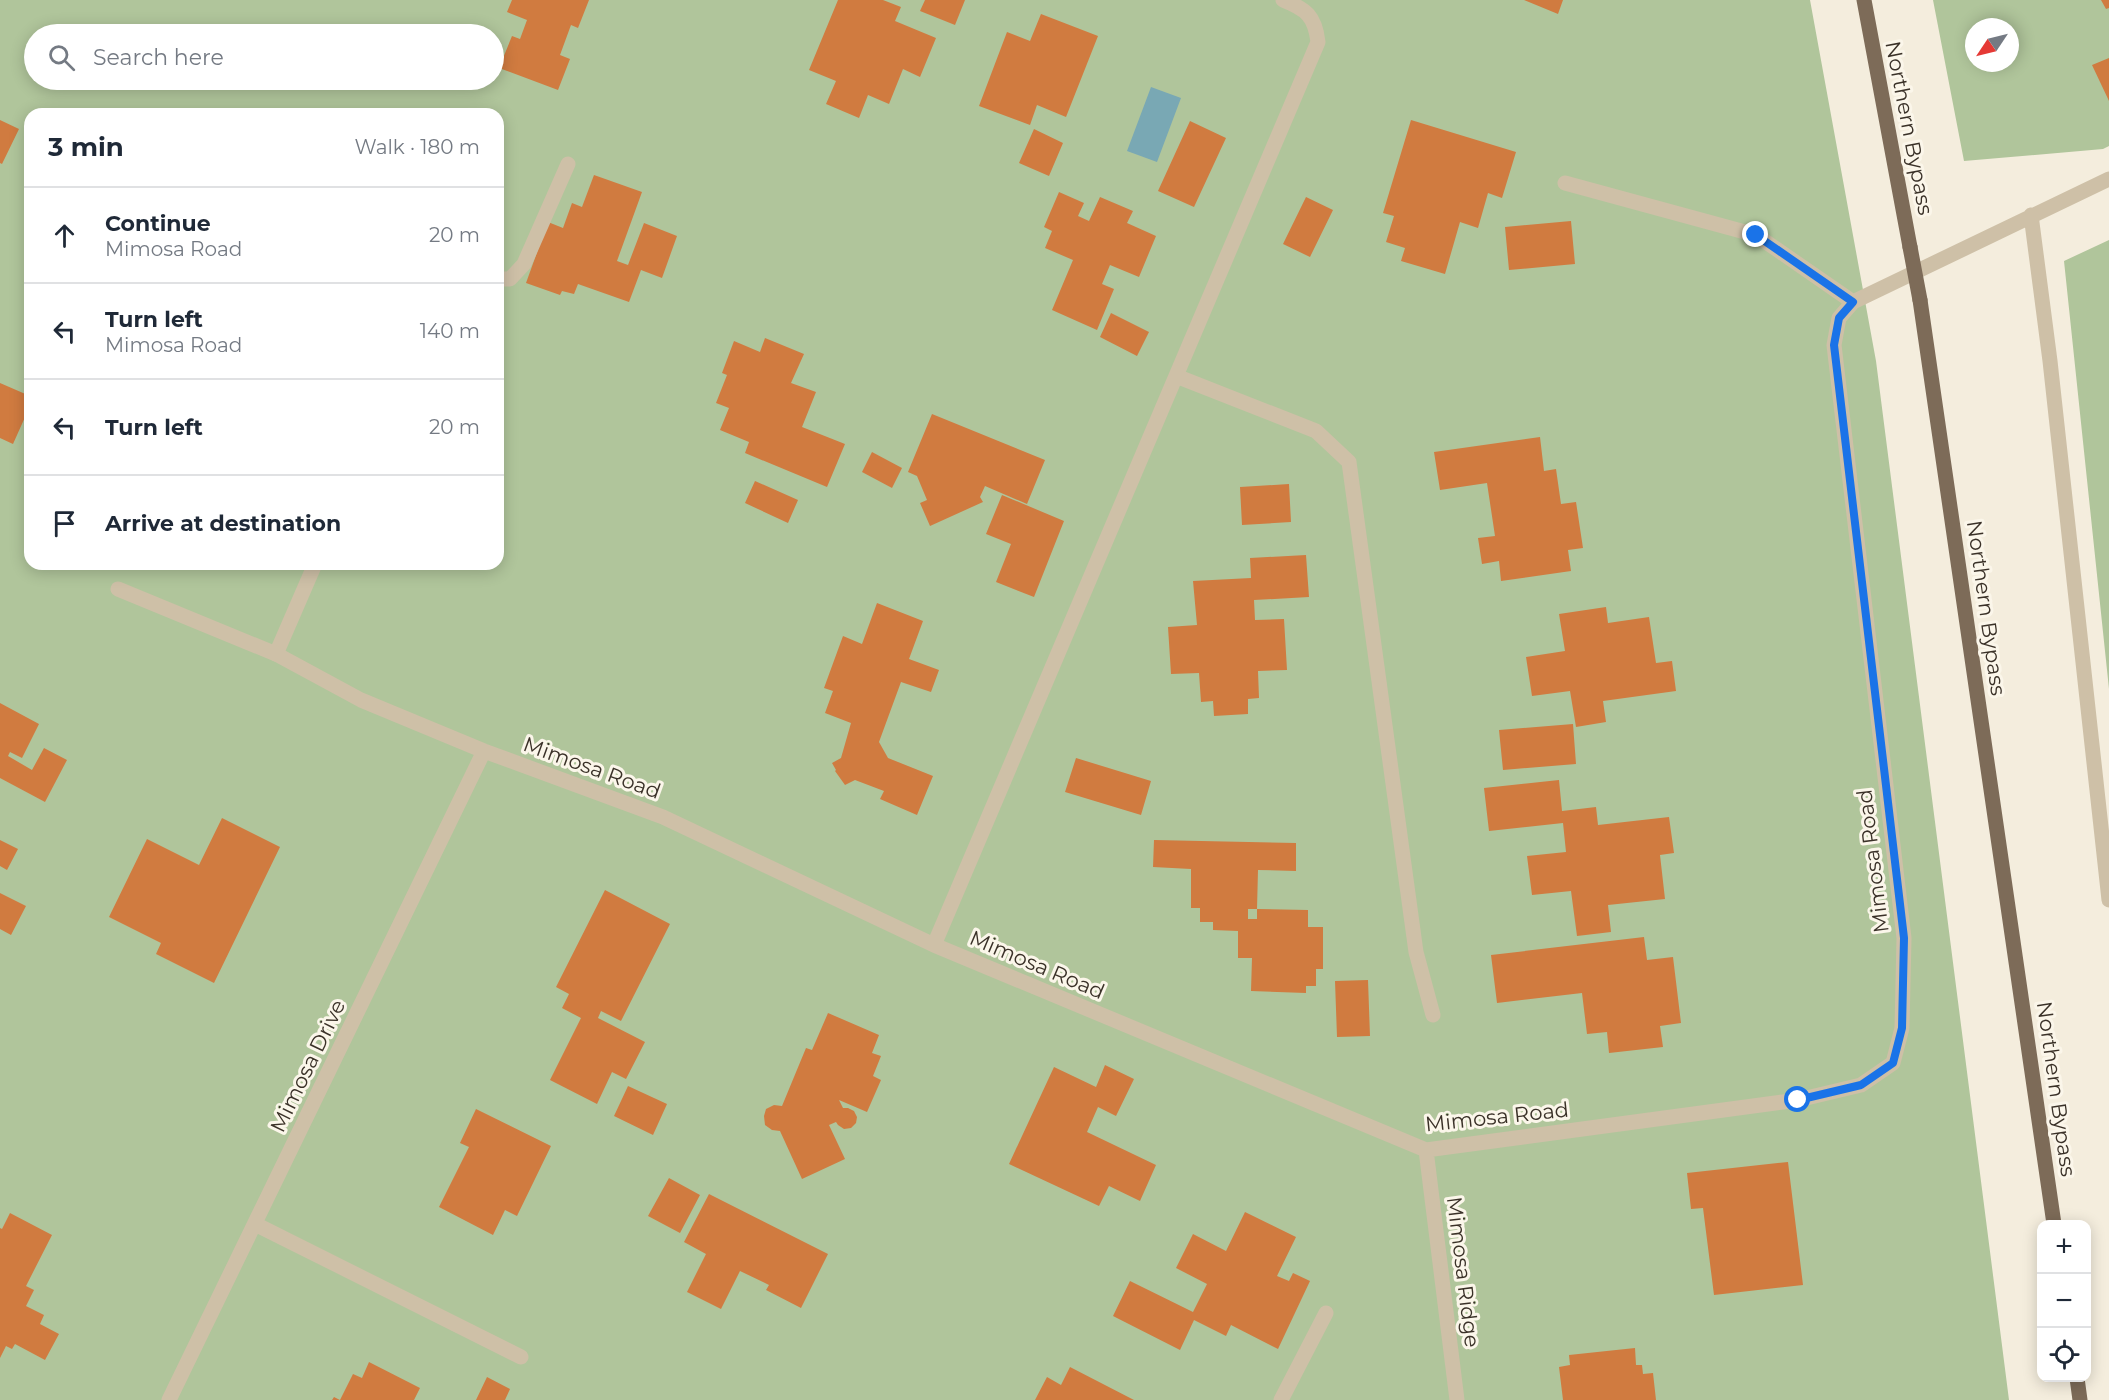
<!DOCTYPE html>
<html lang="en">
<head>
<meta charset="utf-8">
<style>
  :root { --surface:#fff; --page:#f2f2f3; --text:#1f2937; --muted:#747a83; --line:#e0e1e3 }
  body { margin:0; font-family:Montserrat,sans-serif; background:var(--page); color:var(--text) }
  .controls { position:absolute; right:18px; bottom:18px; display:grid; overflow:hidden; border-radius:12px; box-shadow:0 3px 15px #0003 }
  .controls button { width:54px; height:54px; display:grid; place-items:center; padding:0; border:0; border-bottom:2px solid var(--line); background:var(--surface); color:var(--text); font:30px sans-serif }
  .compass { position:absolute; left:1965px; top:18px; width:54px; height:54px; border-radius:50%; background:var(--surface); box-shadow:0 3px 15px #0003; rotate:235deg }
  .stop { position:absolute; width:18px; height:18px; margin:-14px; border:4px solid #1a73e8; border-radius:50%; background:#fff }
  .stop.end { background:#1a73e8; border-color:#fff; box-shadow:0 2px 6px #0008 }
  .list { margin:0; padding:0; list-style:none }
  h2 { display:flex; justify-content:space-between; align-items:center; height:78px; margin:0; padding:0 24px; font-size:26px }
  h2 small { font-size:20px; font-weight:400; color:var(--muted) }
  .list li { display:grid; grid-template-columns:39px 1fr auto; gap:18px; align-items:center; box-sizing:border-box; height:96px; padding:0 24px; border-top:2px solid var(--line) }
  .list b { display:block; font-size:22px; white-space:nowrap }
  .list p { margin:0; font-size:20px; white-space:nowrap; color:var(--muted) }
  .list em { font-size:20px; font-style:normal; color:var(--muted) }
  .icon { flex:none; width:33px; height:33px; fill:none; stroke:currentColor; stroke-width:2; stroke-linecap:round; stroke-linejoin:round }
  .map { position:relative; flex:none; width:2109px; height:1400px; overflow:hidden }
  .search { position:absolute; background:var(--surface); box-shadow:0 3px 15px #0003; left:24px; top:24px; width:480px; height:66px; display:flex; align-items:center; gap:15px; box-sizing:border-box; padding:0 21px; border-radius:33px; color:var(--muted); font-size:22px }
  .panel { position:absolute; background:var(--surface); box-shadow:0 3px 15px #0003; left:24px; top:108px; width:480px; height:462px; border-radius:18px }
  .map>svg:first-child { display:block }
  .green { fill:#b0c59b; fill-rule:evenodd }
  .water { fill:#79a8b4 }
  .building { fill:#d07b40 }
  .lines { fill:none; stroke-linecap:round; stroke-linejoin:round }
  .service { stroke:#cec0a7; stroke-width:15 }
  .minor { stroke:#cec0a7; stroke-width:15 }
  .primary { stroke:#7d6b58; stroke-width:15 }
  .primary-bridge { stroke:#7d6b58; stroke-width:15 }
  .route { stroke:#1a73e8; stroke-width:8 }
  .labels { text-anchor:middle; stroke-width:6; stroke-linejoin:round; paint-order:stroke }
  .street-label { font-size:21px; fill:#3a3128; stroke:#fbf6ea }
</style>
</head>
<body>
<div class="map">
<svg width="2109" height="1400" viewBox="0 0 2109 1400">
  <rect width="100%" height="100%" fill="#f4eddd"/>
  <!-- green -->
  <path class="green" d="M0,0H1810L1876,361L2009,1400H0ZM34,34H494V80H34ZM30,114H498V564H30Z
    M1933,0H2109V146L2103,149L1964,161ZM1974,27H2010V63H1974Z
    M2109,240V689L2064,261Z"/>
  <!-- water -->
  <path class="water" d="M1151,87L1181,98L1157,162L1127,151Z"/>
  <!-- building -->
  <path class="building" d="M512,0H589L578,28L571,25L560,55L570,59L558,90L499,68L512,36L520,39L527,20L507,12Z
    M838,0H883L901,7L895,21L936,38L920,77L903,69L889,104L868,95L859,118L826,104L836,81L809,70Z
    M925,0H965L955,25L920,11Z
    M1524,0H1563L1558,14Z
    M2101,0H2109V8L2106,9Z
    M1041,14L1098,36L1066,117L1037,105L1030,125L979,106L1007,32L1030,41Z
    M2109,58V101L2092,65Z
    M329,80H348L346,86Z
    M0,120L19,129L2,164L0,163Z
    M1411,120L1516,152L1502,198L1488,193L1478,228L1460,222L1445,274L1401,261L1405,248L1386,242L1394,216L1383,213Z
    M1190,121L1226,138L1194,207L1158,191Z
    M1034,129L1063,143L1049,176L1019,163Z
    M594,175L642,192L617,261L628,265L644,223L677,236L662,278L641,270L629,302L578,284L574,294L562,291L560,295L526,283L548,222L563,228L572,203L582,207Z
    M1059,192L1084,203L1078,216L1089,221L1100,197L1133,211L1127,223L1156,236L1139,277L1110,265L1102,284L1114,289L1097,330L1052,310L1073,260L1045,248L1052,231L1044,227Z
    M1306,197L1333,210L1310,257L1283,244Z
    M1571,221L1575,264L1509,270L1505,227Z
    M1111,313L1149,332L1137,356L1100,337Z
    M765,338L804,354L791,383L816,392L802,427L845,444L827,487L745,453L749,442L720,430L729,408L716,403L727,375L722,373L734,341L760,352Z
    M0,383L30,396V406L13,444L0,438Z
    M932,414L1045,460L1027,504L985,486L980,497L983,502L930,526L920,503L927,500L917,476L908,472Z
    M1540,437L1544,471L1556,469L1561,504L1576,502L1583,548L1568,550L1571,571L1501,581L1499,561L1482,564L1478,538L1495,536L1487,483L1440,490L1434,452Z
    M872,452L902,468L892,488L862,472Z
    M755,481L798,500L788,523L745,503Z
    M1289,484L1291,522L1242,525L1240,487Z
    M1002,495L1064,521L1034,597L996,582L1011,544L986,534Z
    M1306,555L1309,597L1254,600L1255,620L1284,619L1287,670L1258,671L1259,698L1248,699V714L1214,716L1213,701L1201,702L1199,673L1171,674L1168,627L1197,625L1193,581L1251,578L1250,558Z
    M877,603L923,621L909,659L939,670L931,692L901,682L879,742L888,758L933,776L917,815L880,799L884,791L855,780L845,785L835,771L836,770L832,763L841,758L851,723L825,713L833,691L824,688L843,636L862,644Z
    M1606,607L1608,623L1649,617L1656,663L1672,661L1676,691L1603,701L1606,722L1576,727L1570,691L1532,696L1526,657L1565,651L1559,614Z
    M0,703L39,724L22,758L10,752L8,756L32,770L44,748L67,760L45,802L0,778Z
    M1573,724L1576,764L1503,770L1499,730Z
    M1076,758L1151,781L1141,815L1065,792Z
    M1559,780L1562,811L1596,807L1598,825L1669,817L1674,853L1660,855L1665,899L1608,905L1611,932L1577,936L1571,891L1532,895L1527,856L1566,852L1563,823L1489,831L1484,788Z
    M222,818L280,847L214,983L156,954L161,943L109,917L147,839L199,865Z
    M0,840L18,849L7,870L0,866Z
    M1154,840L1296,843V871L1258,870L1257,909H1248V919H1257V909L1308,910V927H1323V969H1316V986H1306V993L1251,991L1252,958H1238V931L1213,930V922H1200V908H1191V869L1153,867Z
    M605,890L670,924L621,1021L601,1011L598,1018L645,1042L626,1079L612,1072L597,1104L550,1080L581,1018L562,1008L569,994L556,987Z
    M0,893L26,906L11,935L0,929Z
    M1644,937L1647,960L1673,957L1681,1023L1660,1026L1663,1047L1609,1053L1607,1032L1587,1034L1582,993L1497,1003L1491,955Z
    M1368,980L1370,1036L1337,1037L1335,981Z
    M828,1013L879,1035L872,1053L881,1056L873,1076L881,1080L867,1112L839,1100L843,1108H848L854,1111L857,1117L856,1123L851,1128L844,1129L838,1125L836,1122L829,1125L845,1159L802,1179L780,1131L772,1130L765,1125L764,1116L766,1109L774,1105L782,1106L806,1048L812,1050Z
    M1105,1065L1134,1079L1116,1116L1098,1107L1087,1132L1156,1165L1140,1201L1109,1186L1099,1206L1009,1164L1054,1067L1096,1087Z
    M628,1086L667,1104L653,1135L614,1116Z
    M476,1109L551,1146L517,1216L505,1210L493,1235L439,1207L469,1147L460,1143Z
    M1788,1162L1803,1285L1714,1295L1703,1208L1691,1209L1687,1173Z
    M669,1178L700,1195L680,1233L648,1216Z
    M709,1194L828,1254L801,1308L766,1290L769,1285L740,1271L721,1309L687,1292L706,1254L684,1242Z
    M1245,1212L1296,1237L1277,1276L1289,1281L1293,1273L1310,1281L1278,1349L1231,1325L1226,1336L1194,1320L1180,1350L1113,1316L1130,1281L1193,1312L1207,1284L1176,1268L1193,1234L1226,1251Z
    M10,1213L52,1235L26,1286L34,1290L26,1306L44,1315L40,1324L59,1334L45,1360L15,1344L12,1349L6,1346L0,1358V1228L2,1229Z
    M1635,1348L1636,1365H1642L1643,1374L1653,1373L1656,1400H1563L1559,1367L1570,1365L1569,1355Z
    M369,1362L420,1388L414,1400H332L334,1397L340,1400L353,1374L362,1378Z
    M1070,1367L1134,1400H1035L1047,1377L1061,1385Z
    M487,1377L510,1389L505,1400H476Z"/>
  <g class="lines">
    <!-- service -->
    <path class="service" d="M498,279H510L524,264L568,164
      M276,654L315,564"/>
    <!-- minor -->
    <path class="minor" d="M1565,183L1756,235L1853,302
      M2031,215L2050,361L2109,900
      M1176,376L1316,431L1349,462L1416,952L1433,1015
      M118,589L276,654L361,700L484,751L663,817L934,945L1426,1150L1798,1100L1861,1085L1893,1063L1902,1028L1904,938L1834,345L1839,318L1853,302L2109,179
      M934,945L1318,42C1315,16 1306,9 1283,0
      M1426,1150L1457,1400
      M255,1224L521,1357
      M169,1400L484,751
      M1281,1400L1326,1313"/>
    <!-- primary -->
    <path class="primary" d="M1864,0L1910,247
      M1920,300L2054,1224
      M2077,1378L2080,1400"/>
    <!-- primary-bridge -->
    <path class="primary-bridge" d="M1910,247L1920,300"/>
  </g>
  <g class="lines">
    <!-- route -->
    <path class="route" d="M1756,235L1853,302L1839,318L1834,345L1904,938L1902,1028L1893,1063L1861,1085L1798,1100"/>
  </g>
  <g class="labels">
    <!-- street labels -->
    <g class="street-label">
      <text transform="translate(1909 128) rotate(79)" y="7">Northern Bypass</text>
      <text transform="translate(1986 608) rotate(82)" y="7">Northern Bypass</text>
      <text transform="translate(592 768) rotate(20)" y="7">Mimosa Road</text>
      <text transform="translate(1873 861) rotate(-97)" y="7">Mimosa Road</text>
      <text transform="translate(1037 965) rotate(23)" y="7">Mimosa Road</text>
      <text transform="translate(308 1066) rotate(-64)" y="7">Mimosa Drive</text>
      <text transform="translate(2056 1089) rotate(82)" y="7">Northern Bypass</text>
      <text transform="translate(1497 1117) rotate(-6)" y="7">Mimosa Road</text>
      <text transform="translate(1463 1272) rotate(83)" y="7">Mimosa Ridge</text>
    </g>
  </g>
</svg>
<div class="controls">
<button>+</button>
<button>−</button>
<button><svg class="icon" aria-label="locate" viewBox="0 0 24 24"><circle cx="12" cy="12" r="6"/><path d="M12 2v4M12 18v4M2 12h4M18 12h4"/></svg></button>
</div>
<svg class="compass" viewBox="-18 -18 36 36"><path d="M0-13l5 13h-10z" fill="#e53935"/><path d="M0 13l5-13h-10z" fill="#747a83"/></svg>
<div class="stop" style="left:1798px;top:1100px"></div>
<div class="stop end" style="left:1756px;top:235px"></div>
<div class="search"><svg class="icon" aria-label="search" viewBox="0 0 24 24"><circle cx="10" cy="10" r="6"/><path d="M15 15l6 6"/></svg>Search here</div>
<section class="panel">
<h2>3 min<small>Walk · 180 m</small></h2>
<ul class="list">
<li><svg class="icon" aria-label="ahead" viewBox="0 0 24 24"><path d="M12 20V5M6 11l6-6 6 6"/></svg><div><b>Continue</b><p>Mimosa Road</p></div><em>20 m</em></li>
<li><svg class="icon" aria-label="left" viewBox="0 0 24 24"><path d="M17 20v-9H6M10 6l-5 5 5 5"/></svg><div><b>Turn left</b><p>Mimosa Road</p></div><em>140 m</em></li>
<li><svg class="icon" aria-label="left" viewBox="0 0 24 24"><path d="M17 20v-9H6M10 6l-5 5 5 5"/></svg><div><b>Turn left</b></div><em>20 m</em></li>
<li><svg class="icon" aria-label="arrive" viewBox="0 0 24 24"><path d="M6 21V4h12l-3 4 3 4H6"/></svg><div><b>Arrive at destination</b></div></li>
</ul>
</section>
</div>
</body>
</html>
